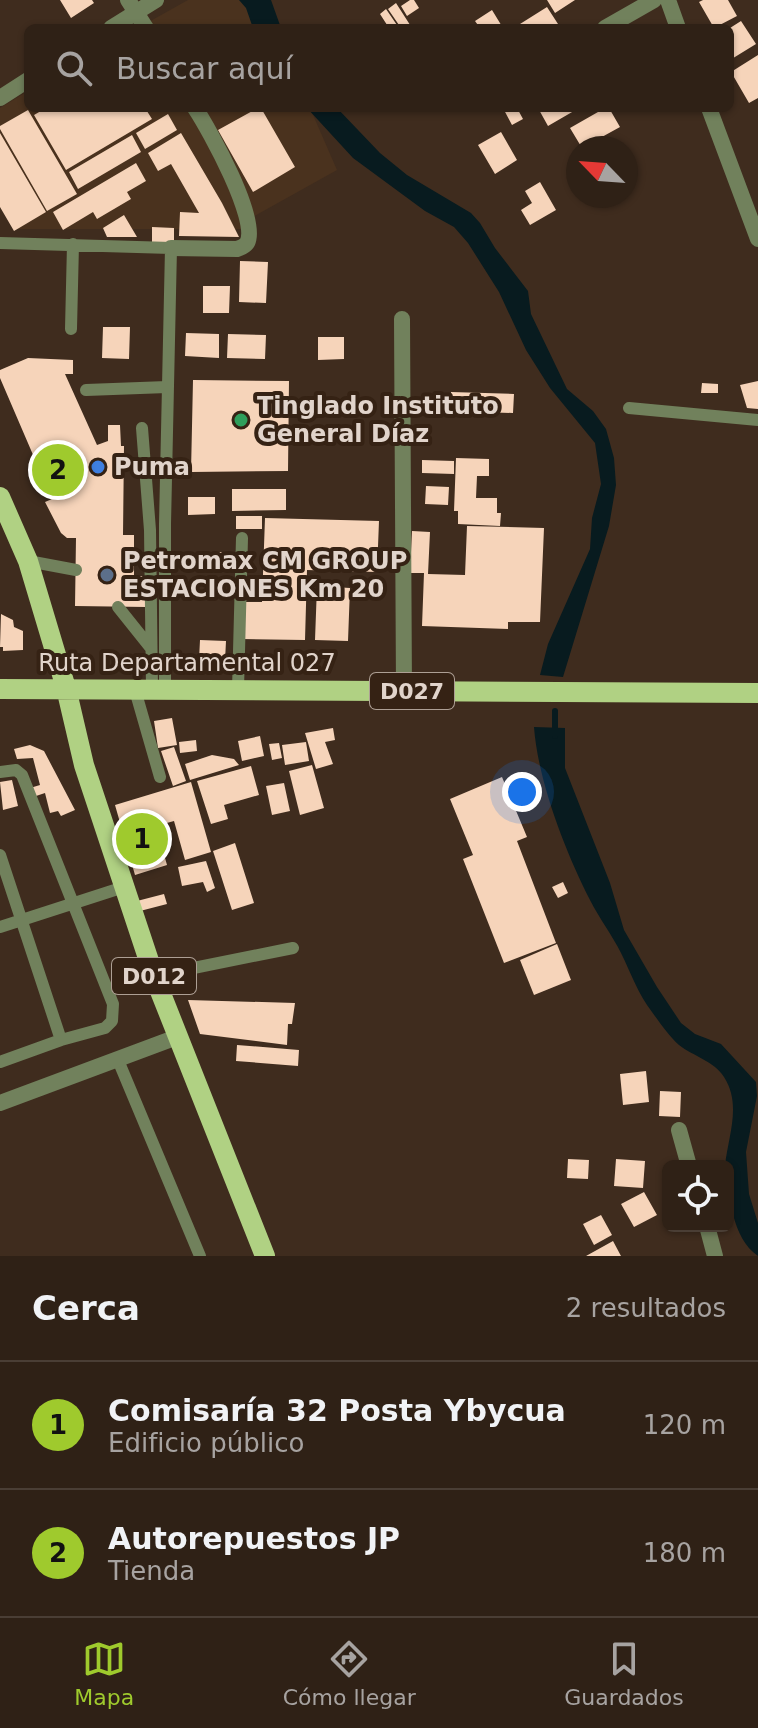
<!DOCTYPE html>
<html lang="es">
<head>
<meta charset="utf-8">
<style>
  :root { --surface:#2f2116; --page:#37291f; --text:#f1f3f6; --muted:#a7a3a1; --line:#4a3e35; --accent:#9fca2d }
  body { margin:0; font-family:"DejaVu Sans",sans-serif; background:var(--page); color:var(--text) }
  .controls { position:absolute; right:24px; bottom:24px; display:grid; overflow:hidden; border-radius:12px; box-shadow:0 2px 6px #0004 }
  .controls button { width:72px; height:72px; display:grid; place-items:center; padding:0; border:0; border-bottom:2px solid var(--line); background:var(--surface); color:var(--text); font:40px sans-serif }
  .compass { position:absolute; left:566px; top:136px; width:72px; height:72px; border-radius:50%; background:var(--surface); box-shadow:0 2px 6px #0004; rotate:295deg }
  .you { position:absolute; left:522px; top:792px; width:28px; height:28px; margin:-20px; border:6px solid #fff; border-radius:50%; background:#1a73e8; box-shadow:0 0 0 12px #1a73e833 }
  .badge { display:grid; place-items:center; width:52px; height:52px; border-radius:50%; background:var(--accent); color:#111; font-size:26px; font-weight:700 }
  .pin { position:absolute; translate:-50% -50%; border:4px solid #fff; box-shadow:0 2px 8px #0006 }
  .list { margin:0; padding:0; list-style:none }
  h2 { display:flex; justify-content:space-between; align-items:center; height:104px; margin:0; padding:0 32px; font-size:34px }
  h2 small { font-size:26px; font-weight:400; color:var(--muted) }
  .list li { display:grid; grid-template-columns:52px 1fr auto; gap:24px; align-items:center; box-sizing:border-box; height:128px; padding:0 32px; border-top:2px solid var(--line) }
  .list b { display:block; font-size:30px; white-space:nowrap }
  .list p { margin:0; font-size:26px; white-space:nowrap; color:var(--muted) }
  .list em { font-size:26px; font-style:normal; color:var(--muted) }
  .icon { flex:none; width:44px; height:44px; fill:none; stroke:currentColor; stroke-width:2; stroke-linecap:round; stroke-linejoin:round }
  .map { position:relative; flex:none; width:758px; height:1256px; overflow:hidden }
  .search { position:absolute; background:var(--surface); box-shadow:0 2px 6px #0004; left:24px; right:24px; top:24px; height:88px; display:flex; align-items:center; gap:20px; box-sizing:border-box; padding:0 28px; border-radius:12px; color:var(--muted); font-size:30px }
  .sheet { height:360px; background:var(--surface) }
  nav { display:flex; justify-content:space-around; align-items:center; box-sizing:border-box; height:112px; border-top:2px solid var(--line); background:var(--surface); font-size:22px; color:var(--muted) }
  nav a { display:grid; justify-items:center; gap:4px }
  nav .on { color:var(--accent) }
  .map>svg:first-child { display:block }
  .built { fill:#4a321e }
  .water { fill:#081b1f }
  .lines { fill:none; stroke-linecap:round; stroke-linejoin:round }
  .stream { stroke:#081b1f; stroke-width:6 }
  .building { fill:#f6d4ba }
  .service { stroke:#71815c; stroke-width:12 }
  .minor { stroke:#71815c; stroke-width:16 }
  .primary { stroke:#b0d183; stroke-width:20 }
  .leisure-dot { fill:#2e9e5b; stroke:#352214; stroke-width:3 }
  .shop-dot { fill:#3f7fe0; stroke:#352214; stroke-width:3 }
  .service-dot { fill:#5c6f8a; stroke:#352214; stroke-width:3 }
  .labels { text-anchor:middle; stroke-width:8; stroke-linejoin:round; paint-order:stroke }
  .shield { fill:#352214; stroke:#ad9f94; stroke-width:2 }
  .shield-label { font-size:22px; font-weight:bold; fill:#e1d4cb }
  .poi-label { font-size:24px; font-weight:bold; fill:#e1d4cb; stroke:#352214; text-anchor:start }
  .street-label { font-size:24px; fill:#e1d4cb; stroke:#352214 }
</style>
</head>
<body>
<div class="map">
<svg width="758" height="1256" viewBox="0 0 758 1256">
  <rect width="100%" height="100%" fill="#3f2c1e"/>
  <!-- built -->
  <path class="built" d="M188,0H264L276,28H138Z
    M28,91V108H310L337,170L251,218L245,229H18L0,201V108Z"/>
  <!-- water -->
  <path class="water" d="M239,0H271L281,28H253L246,8Z
    M307,108H337L380,153L407,175L471,213L480,223L495,248L528,291L531,314L567,389L593,411L606,429L614,458L616,485L609,526L563,677L540,675L548,644L590,549L592,518L601,484L595,443L550,388L526,350L499,292L468,243L454,227L425,211L353,158Z
    M534,727L565,728V768L610,883L624,930L657,987L681,1023L695,1034L721,1044L756,1082L757,1096L746,1152L749,1194L758,1223V1256C732,1238 728,1195 728,1166H725C728,1136 742,1105 724,1077C714,1061 693,1056 679,1045C669,1036 660,1023 652,1012C638,994 631,973 621,953C612,935 599,918 590,900C565,851 538,781 534,727Z"/>
  <g class="lines">
    <!-- stream -->
    <path class="stream" d="M555,711V736"/>
  </g>
  <!-- building -->
  <path class="building" d="M60,0H92L94,3L71,18Z
    M410,0H414L419,8L407,16L401,6Z
    M547,0H575L555,13Z
    M703,0H728L737,16L714,28L699,2Z
    M396,3L412,28H401L388,9Z
    M547,7L558,24L551,28H523L520,24Z
    M386,9L399,28H389L380,14Z
    M492,10L503,28H480L475,21Z
    M741,21L756,44L730,60V28Z
    M758,55V98L749,103L731,72Z
    M46,108H145L152,119L66,170L34,115Z
    M258,108H261L295,167L253,192L218,130Z
    M508,108H517L523,119L512,125L504,110Z
    M538,108H579L548,126Z
    M605,108H609L620,127L582,148L570,128Z
    M28,110L77,194L47,211L0,129V126Z
    M168,114L177,130L145,149L136,133Z
    M501,132L517,160L495,174L478,145Z
    M0,133L46,212L14,231L0,207Z
    M181,133L222,203L239,237L179,236L180,212L199,213L171,164L158,171L148,153Z
    M132,135L141,152L78,189L69,172Z
    M136,163L146,181L127,192L131,199L97,219L93,212L63,230L53,212Z
    M540,182L556,210L530,225L521,210L532,203L525,191Z
    M124,215L137,237H107L103,228Z
    M152,227L174,228V243L152,242Z
    M240,261L268,262L266,303L239,302Z
    M203,286H230L229,313H203Z
    M103,327H130L129,359L102,358Z
    M186,333L219,334V358L185,356Z
    M228,334L266,335L265,359L227,358Z
    M318,337H344V359L318,360Z
    M28,358L73,360V374H65L97,445L108,441V425H120L121,446H124L123,535H134V576H146V607L75,606L76,538H67L61,533L45,502L52,499L0,378V370Z
    M193,380L289,381L288,471L191,472Z
    M758,381V409L747,408L740,385Z
    M702,383L718,384V393H701Z
    M451,392L514,394L513,413L451,411Z
    M456,458L489,459V476H477L476,498H497V513H501L500,526L458,524V511H454Z
    M422,460L454,461V474L422,473Z
    M426,486L449,487L448,505L425,504Z
    M232,489H286V510L232,511Z
    M188,497H215V514L188,515Z
    M236,516H262V529H236Z
    M265,518L379,521L377,572L307,570L305,640L242,639L243,602H262Z
    M467,526L544,528L540,622H508V629L422,626L424,573H410L412,531L430,532L428,574L465,575Z
    M209,552H224V563L209,564Z
    M317,586L350,588L348,641L315,640Z
    M1,614L13,620L14,627L23,631V650L3,651V647H0Z
    M200,640L226,641L225,661L199,660Z
    M172,718L177,745L158,748L154,721Z
    M333,728L335,740L325,742L333,764L316,769L305,733Z
    M260,736L264,756L242,761L238,741Z
    M196,740L197,751L180,753L179,742Z
    M306,742L309,761L285,765L282,745Z
    M279,743L282,758L272,760L269,744Z
    M30,745L44,751L75,810L61,816L58,811L50,813L45,793L33,797L30,788L40,785L33,758L17,759L14,749Z
    M174,747L186,781L173,786L161,751Z
    M212,755L234,759L239,765L190,780L185,764Z
    M312,765L324,808L300,815L289,771Z
    M251,766L259,795L224,805L228,819L211,824L197,781Z
    M502,777L527,837L517,841L556,943L504,963L463,859L473,855L450,799Z
    M12,780L18,806L3,810L0,782Z
    M191,782L211,852L185,860L174,821L156,826L167,865L135,875L115,805Z
    M284,783L290,811L272,815L266,786Z
    M235,843L254,903L232,910L213,851Z
    M206,861L215,888L207,892L203,882L182,886L178,867Z
    M563,882L568,893L558,898L552,887Z
    M164,894L167,904L140,911L137,901Z
    M557,944L571,980L534,995L520,960Z
    M188,1000L295,1003L292,1024H288L287,1045L200,1034Z
    M237,1045L299,1050L298,1066L236,1061Z
    M646,1071L649,1102L623,1105L620,1074Z
    M660,1091L681,1092L680,1117L659,1116Z
    M568,1159L589,1160L588,1179L567,1178Z
    M616,1159L645,1161L643,1188L614,1186Z
    M644,1192L657,1215L634,1227L621,1204Z
    M601,1215L612,1235L594,1245L583,1224Z
    M613,1241L621,1256H586Z"/>
  <g class="lines">
    <!-- service -->
    <path class="service" d="M0,243L171,248L165,524V689
      M71,329L73,244
      M86,390L167,387
      M629,408L758,420
      M142,428L150,530L152,689
      M28,561L76,570
      M118,607L150,647
      M238,689L242,538
      M135,690L160,777
      M0,772L16,770L22,775L113,1004L112,1021L105,1028L61,1040L0,855
      M0,927L124,887
      M154,976L293,948
      M118,1060L200,1256
      M0,1062L61,1040"/>
    <!-- minor -->
    <path class="minor" d="M128,0L146,28
      M668,0L678,28
      M111,28L156,0
      M605,28L654,0
      M0,98L28,80
      M709,108L758,239
      M171,248L237,249C242,247 244,247 247,243C260,221 209,129 195,108
      M402,319L404,691
      M0,1103L177,1037
      M679,1130L689,1166
      M707,1226L715,1256"/>
    <!-- primary -->
    <path class="primary" d="M0,497L28,561L66,688L84,765L154,976L265,1256
      M0,689L758,693"/>
  </g>
  <!-- markers -->
  <circle class="leisure-dot" cx="241" cy="420" r="8"/>
  <circle class="shop-dot" cx="98" cy="467" r="8"/>
  <circle class="service-dot" cx="107" cy="575" r="8"/>
  <g class="labels">
    <!-- shield labels -->
    <g class="shield">
      <rect x="370" y="673" width="84" height="36" rx="6"/>
      <rect x="112" y="958" width="84" height="36" rx="6"/>
    </g>
    <g class="shield-label">
      <text x="412" y="699">D027</text>
      <text x="154" y="984">D012</text>
    </g>
    <!-- poi labels -->
    <g class="poi-label">
      <text x="257" y="414">Tinglado Instituto<tspan x="257" dy="28">General Díaz</tspan></text>
      <text x="114" y="475">Puma</text>
      <text x="123" y="569">Petromax CM GROUP<tspan x="123" dy="28">ESTACIONES Km 20</tspan></text>
    </g>
    <!-- street labels -->
    <g class="street-label">
      <text x="187" y="671">Ruta Departamental 027</text>
    </g>
  </g>
</svg>
<div class="controls">
<button><svg class="icon" aria-label="locate" viewBox="0 0 24 24"><circle cx="12" cy="12" r="6"/><path d="M12 2v4M12 18v4M2 12h4M18 12h4"/></svg></button>
</div>
<svg class="compass" viewBox="-18 -18 36 36"><path d="M0-13l5 13h-10z" fill="#e53935"/><path d="M0 13l5-13h-10z" fill="#a7a3a1"/></svg>
<div class="you"></div>
<div class="pin badge" style="left:142px;top:839px">1</div>
<div class="pin badge" style="left:58px;top:470px">2</div>
<div class="search"><svg class="icon" aria-label="search" viewBox="0 0 24 24"><circle cx="10" cy="10" r="6"/><path d="M15 15l6 6"/></svg>Buscar aquí</div>
</div>
<section class="sheet">
<h2>Cerca<small>2 resultados</small></h2>
<ul class="list">
<li><span class="badge">1</span><div><b>Comisaría 32 Posta Ybycua</b><p>Edificio público</p></div><em>120 m</em></li>
<li><span class="badge">2</span><div><b>Autorepuestos JP</b><p>Tienda</p></div><em>180 m</em></li>
</ul>
</section>
<nav>
<a class="on"><svg class="icon" aria-label="map" viewBox="0 0 24 24"><path d="M3 6l6-2 6 2 6-2v14l-6 2-6-2-6 2zM9 4v14M15 6v14"/></svg>Mapa</a>
<a><svg class="icon" aria-label="directions" viewBox="0 0 24 24"><path d="M12 3l9 9-9 9-9-9zM9 14v-3h6M13 9l2 2-2 2"/></svg>Cómo llegar</a>
<a><svg class="icon" aria-label="saved" viewBox="0 0 24 24"><path d="M7 4h10v16l-5-4-5 4z"/></svg>Guardados</a>
</nav>
</body>
</html>
